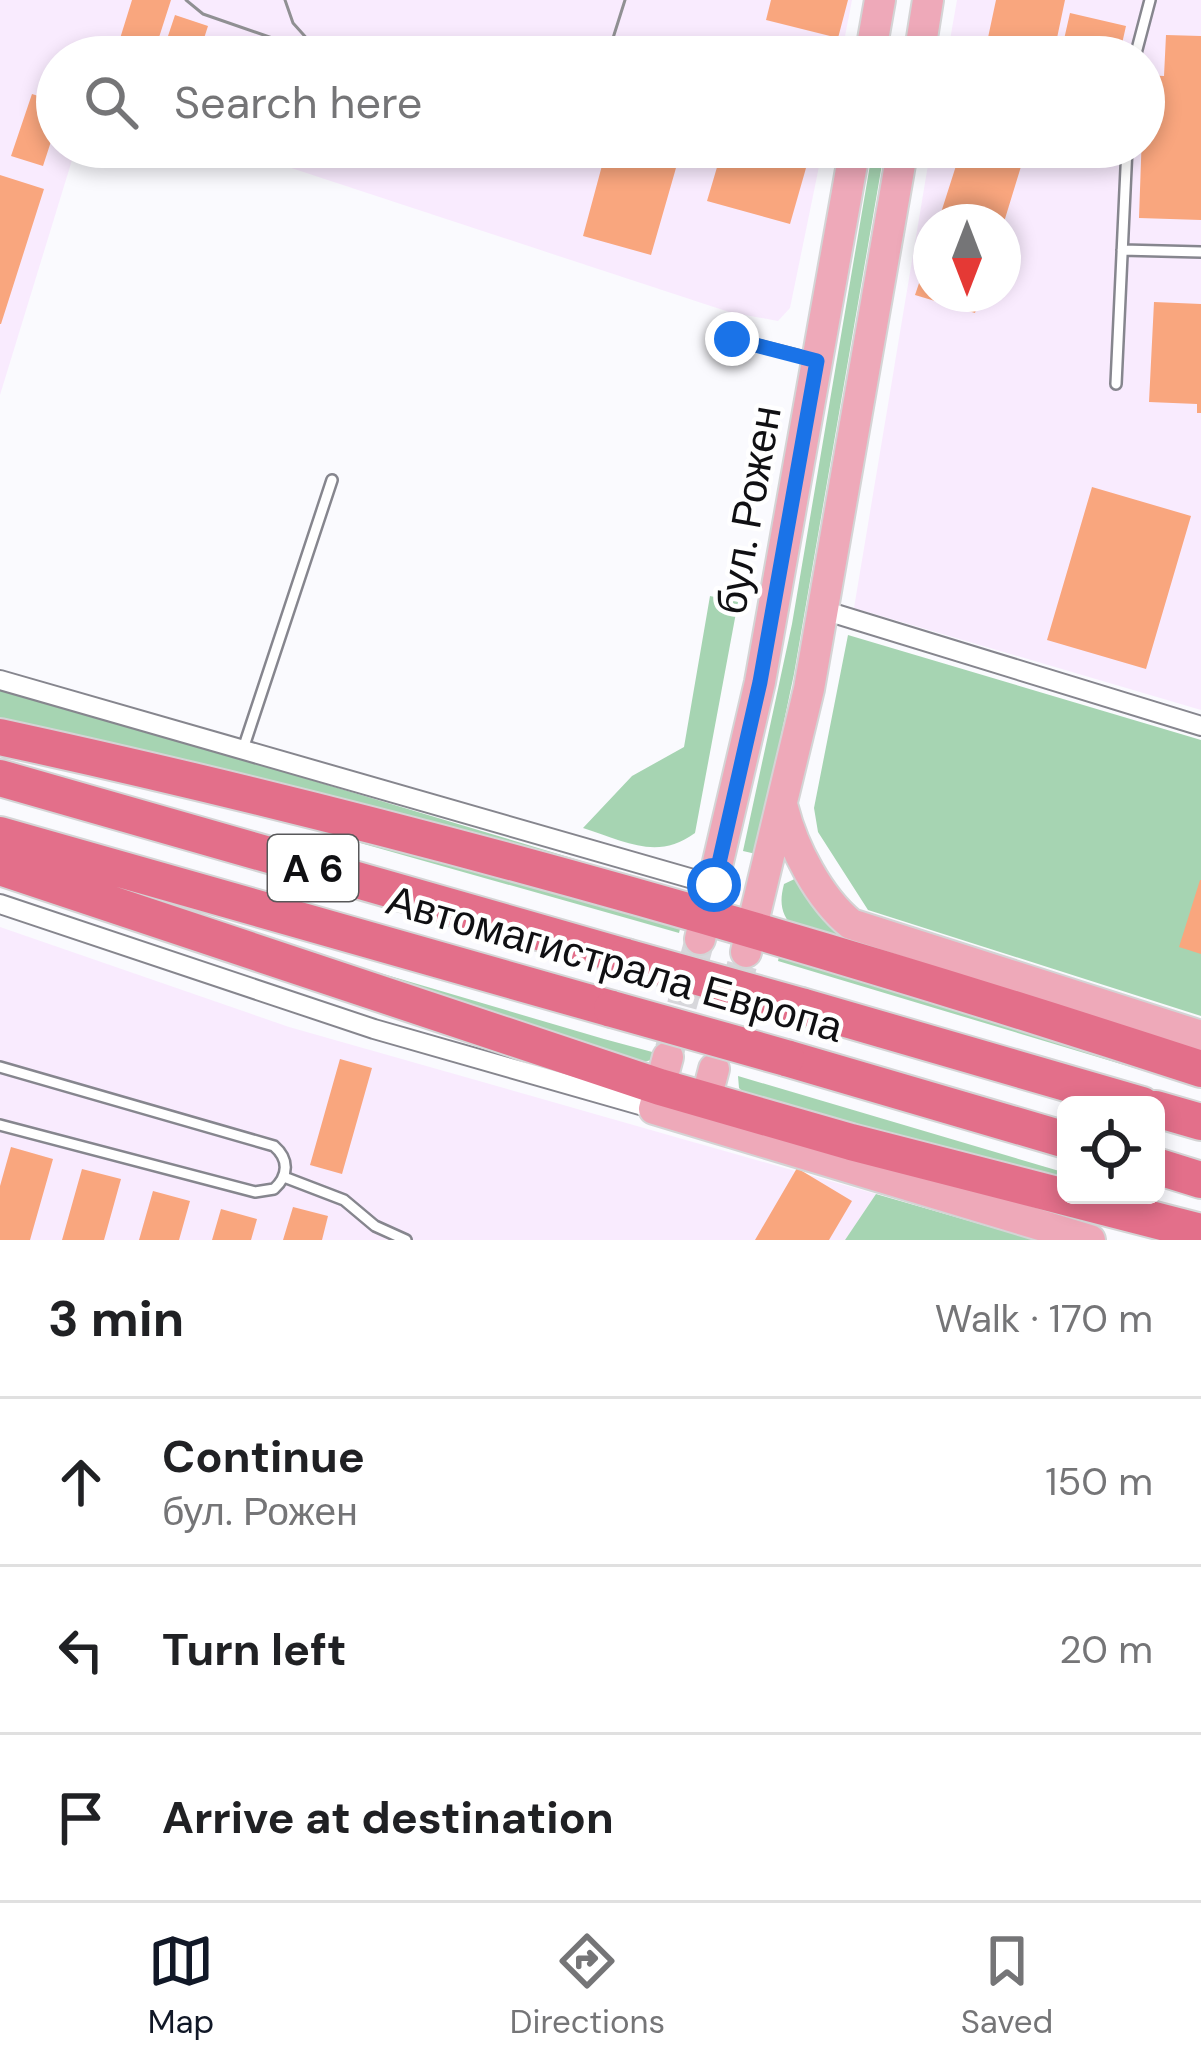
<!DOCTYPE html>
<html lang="en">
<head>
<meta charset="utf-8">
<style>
  :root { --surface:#fff; --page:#f2f2f2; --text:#202124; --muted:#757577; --line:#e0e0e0; --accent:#111827 }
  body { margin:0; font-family:"DM Sans",sans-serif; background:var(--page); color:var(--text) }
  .controls { position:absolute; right:36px; bottom:36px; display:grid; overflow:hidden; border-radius:18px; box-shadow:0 6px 18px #0003 }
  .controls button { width:108px; height:108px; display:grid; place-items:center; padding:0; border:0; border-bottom:3px solid var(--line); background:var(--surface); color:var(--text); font:60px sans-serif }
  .compass { position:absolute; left:913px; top:204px; width:108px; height:108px; border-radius:50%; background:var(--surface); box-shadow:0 6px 18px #0003; rotate:180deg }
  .stop { position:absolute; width:36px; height:36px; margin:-27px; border:9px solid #1a73e8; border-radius:50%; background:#fff }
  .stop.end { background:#1a73e8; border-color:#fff; box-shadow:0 3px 12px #0008 }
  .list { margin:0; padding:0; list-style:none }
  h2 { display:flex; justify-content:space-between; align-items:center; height:156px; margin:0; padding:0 48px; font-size:51px }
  h2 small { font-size:39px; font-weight:400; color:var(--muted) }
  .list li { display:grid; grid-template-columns:78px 1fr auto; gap:36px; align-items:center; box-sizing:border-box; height:168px; padding:0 48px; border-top:3px solid var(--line) }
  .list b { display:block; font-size:45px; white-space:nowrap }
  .list p { margin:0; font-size:39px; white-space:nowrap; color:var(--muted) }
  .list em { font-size:39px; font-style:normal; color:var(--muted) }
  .icon { flex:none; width:66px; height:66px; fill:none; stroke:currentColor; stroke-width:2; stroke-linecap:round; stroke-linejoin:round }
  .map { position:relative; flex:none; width:1201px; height:1240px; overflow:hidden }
  .search { position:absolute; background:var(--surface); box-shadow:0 6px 18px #0003; left:36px; right:36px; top:36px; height:132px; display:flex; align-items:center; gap:30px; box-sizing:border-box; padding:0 42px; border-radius:66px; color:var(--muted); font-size:45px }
  .sheet { height:660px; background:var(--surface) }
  nav { display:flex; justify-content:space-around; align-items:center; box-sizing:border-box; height:168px; border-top:3px solid var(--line); background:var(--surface); font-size:33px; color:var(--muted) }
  nav a { display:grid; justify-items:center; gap:6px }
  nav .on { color:var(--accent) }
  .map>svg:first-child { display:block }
  .industrial { fill:#f9ebfe; fill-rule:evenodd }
  .green { fill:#a6d4b2 }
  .building { fill:#f9a67e }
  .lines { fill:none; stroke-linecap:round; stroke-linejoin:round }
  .primary-tunnel { stroke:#d7d7db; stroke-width:30; stroke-dasharray:30 15; stroke-linecap:butt }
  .lane-casing { stroke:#86868e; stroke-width:14 }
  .street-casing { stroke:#86868e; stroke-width:22 }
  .primary-casing { stroke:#d4d4d5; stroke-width:34 }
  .highway-casing { stroke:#d4d4d5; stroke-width:40 }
  .lane { stroke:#fff; stroke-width:9 }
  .street { stroke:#fff; stroke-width:18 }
  .primary { stroke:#eea9b9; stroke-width:30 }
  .highway { stroke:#e36f8a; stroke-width:36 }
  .tram { stroke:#909093; stroke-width:3 }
  .highway-bridge-casing { stroke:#d4d4d5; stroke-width:40; stroke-linecap:butt }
  .highway-bridge { stroke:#e36f8a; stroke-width:36 }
  .route { stroke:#1a73e8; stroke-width:15 }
  .labels { text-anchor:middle; stroke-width:9; stroke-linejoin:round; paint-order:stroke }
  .shield { fill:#fff; stroke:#58585a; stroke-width:3 }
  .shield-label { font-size:39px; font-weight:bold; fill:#101013 }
  .street-label { font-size:42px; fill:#101013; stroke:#fff }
</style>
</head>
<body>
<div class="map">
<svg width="1201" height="1240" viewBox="0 0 1201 1240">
  <rect width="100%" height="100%" fill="#fafafe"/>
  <!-- industrial -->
  <path class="industrial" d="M0,0H852L841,57H57V147H76L0,395Z
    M957,0H1201V710L854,608L931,147H1144V57H947ZM931,222H1003V294H931Z
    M227,147H823L790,308L778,321L729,312Z
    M0,927L289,1027L876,1194L845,1240H0Z"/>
  <!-- green -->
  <path class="green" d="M873,147H885L794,674L756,854L743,851L792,624Z
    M710,596L738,602L695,833C657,861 625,841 583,828L632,776L684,747Z
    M848,635L1201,740V1016L868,910L818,832L814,808Z
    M0,687L635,877L650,882L0,721Z
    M219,803L681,925L679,933L637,921Z
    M803,875L830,920L1185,1040L795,929C781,915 779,903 784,884Z
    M172,912L604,1039L656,1053L651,1060L634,1065Z
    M780,952L1201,1079V1088L778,961Z
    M738,1076L1066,1173V1181L749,1098L739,1088Z
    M876,1194L1035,1240H845Z"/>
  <!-- building -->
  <path class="building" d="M132,0H171L153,56L118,45Z
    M771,0H848L838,38L766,20Z
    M996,0H1065L1053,57L986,47Z
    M1070,13L1126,26L1119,57H1060Z
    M175,15L208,26L198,57H161Z
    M1166,35L1201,36V220L1139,218L1144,75L1164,76Z
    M32,94L57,102V123L43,166L11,156Z
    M607,147H682L651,255L583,236Z
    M723,147H812L790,224L707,201Z
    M962,147H1027L1004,222H938Z
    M0,175L44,189L1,324H0Z
    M931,248V294H981L975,313L915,295Z
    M1154,302L1201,304V413H1197V404L1149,402Z
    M1092,487L1191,516L1146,669L1047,640Z
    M1200,880H1201V954L1179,947Z
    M340,1059L372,1068L342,1174L310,1165Z
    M11,1147L53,1159L30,1240H0V1186Z
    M797,1168L852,1201L829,1240H755Z
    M82,1169L121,1179L104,1240H62Z
    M153,1191L190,1201L179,1240H139Z
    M293,1207L328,1216L322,1240H283Z
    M221,1209L257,1219L251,1240H212Z"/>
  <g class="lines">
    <!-- primary-tunnel -->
    <path class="primary-tunnel" d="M670,1049L700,939
      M717,1058L742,965"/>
    <defs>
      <path id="lane" d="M1135,57L1150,0
        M1122,250L1201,252
        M732,339L812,359
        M1116,384L1127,147
        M243,749L332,480
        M0,1067L274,1146C289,1159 289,1175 274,1189L255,1192L0,1125
        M284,1177L344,1200L375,1226L406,1240"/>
      <path id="street" d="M823,610L1201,726
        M0,680L714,885
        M0,904L374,1029L654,1109"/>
      <path id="primary" d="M870,57L880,0
        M919,57L928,0
        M783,808C793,848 819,898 851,924L1201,1036
        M700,939L760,682L855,147
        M746,952L809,689L903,147
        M668,1057L654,1109L1090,1240
        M700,1122L714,1069"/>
      <path id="highway" d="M0,737C405,825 807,940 1201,1069
        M0,778L626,957
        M0,835L612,1009
        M0,867L660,1087L851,1142L1201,1232
        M801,1006L1142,1105
        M786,1058L1066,1140
        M1156,1109L1201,1122
        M1156,1166L1201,1180"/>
    </defs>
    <!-- lane casing -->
    <use href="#lane" class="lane-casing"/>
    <!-- street casing -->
    <use href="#street" class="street-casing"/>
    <!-- primary casing -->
    <use href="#primary" class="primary-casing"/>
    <!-- highway casing -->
    <use href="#highway" class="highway-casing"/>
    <!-- lane -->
    <use href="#lane" class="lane"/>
    <!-- street -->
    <use href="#street" class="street"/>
    <!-- primary -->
    <use href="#primary" class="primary"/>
    <!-- highway -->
    <use href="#highway" class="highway"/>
    <!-- tram -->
    <path class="tram" d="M186,0L203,14L327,57
      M285,0L293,23L319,52
      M607,57L625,0
      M536,148L540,147"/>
    <defs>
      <path id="highway-bridge" d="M626,957L801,1006
        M612,1009L786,1058"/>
    </defs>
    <!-- highway-bridge casing -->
    <use href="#highway-bridge" class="highway-bridge-casing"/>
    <!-- highway-bridge -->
    <use href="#highway-bridge" class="highway-bridge"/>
  </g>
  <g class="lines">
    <!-- route -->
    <path class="route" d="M714,885L760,682L817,361L732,339"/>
  </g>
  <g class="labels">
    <!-- shield labels -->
    <rect class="shield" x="268" y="835" width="90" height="66" rx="9"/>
    <g class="shield-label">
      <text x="313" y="882">A 6</text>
    </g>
    <!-- street labels -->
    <g class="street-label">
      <text transform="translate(748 510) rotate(-80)" y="15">бул. Рожен</text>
      <text transform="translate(615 963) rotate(16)" y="15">Автомагистрала Европа</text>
    </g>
  </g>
</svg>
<div class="controls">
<button><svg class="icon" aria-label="locate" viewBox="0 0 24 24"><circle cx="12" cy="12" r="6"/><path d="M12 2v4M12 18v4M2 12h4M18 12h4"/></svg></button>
</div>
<svg class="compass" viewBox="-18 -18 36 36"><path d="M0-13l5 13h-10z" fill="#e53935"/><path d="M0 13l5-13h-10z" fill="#757577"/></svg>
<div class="stop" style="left:714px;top:885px"></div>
<div class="stop end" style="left:732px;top:339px"></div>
<div class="search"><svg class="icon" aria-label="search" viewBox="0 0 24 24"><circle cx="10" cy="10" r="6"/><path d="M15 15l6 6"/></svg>Search here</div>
</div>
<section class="sheet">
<h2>3 min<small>Walk · 170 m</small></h2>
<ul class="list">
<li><svg class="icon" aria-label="ahead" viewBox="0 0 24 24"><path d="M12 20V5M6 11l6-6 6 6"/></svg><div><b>Continue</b><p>бул. Рожен</p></div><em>150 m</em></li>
<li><svg class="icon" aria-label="left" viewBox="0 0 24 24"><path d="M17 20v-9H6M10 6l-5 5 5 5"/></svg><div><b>Turn left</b></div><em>20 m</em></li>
<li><svg class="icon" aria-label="arrive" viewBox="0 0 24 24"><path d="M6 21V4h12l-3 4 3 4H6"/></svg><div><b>Arrive at destination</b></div></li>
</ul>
</section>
<nav>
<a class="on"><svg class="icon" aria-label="map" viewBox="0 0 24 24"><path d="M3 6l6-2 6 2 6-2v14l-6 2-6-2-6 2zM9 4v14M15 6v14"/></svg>Map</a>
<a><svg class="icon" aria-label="directions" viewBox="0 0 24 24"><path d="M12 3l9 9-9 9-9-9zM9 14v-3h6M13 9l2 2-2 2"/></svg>Directions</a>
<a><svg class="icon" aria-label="saved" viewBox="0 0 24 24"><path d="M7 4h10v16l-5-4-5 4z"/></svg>Saved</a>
</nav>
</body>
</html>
